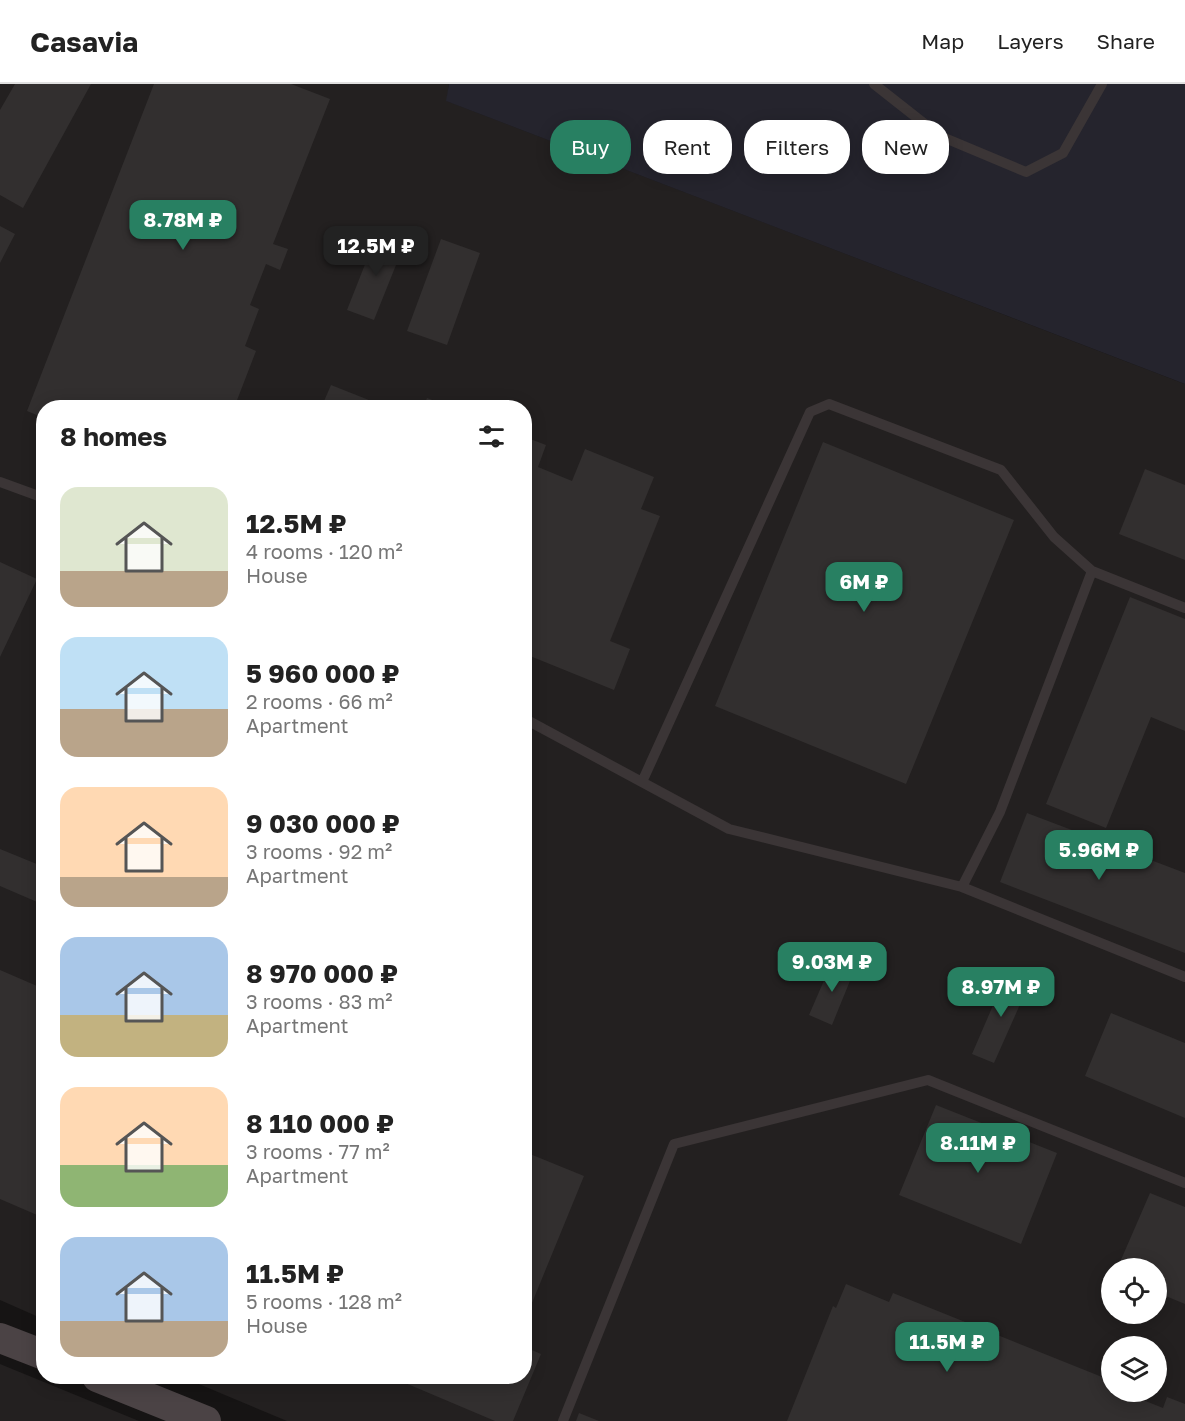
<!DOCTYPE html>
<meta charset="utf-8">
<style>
:root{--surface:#fff;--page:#f2f2f2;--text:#222;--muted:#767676;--line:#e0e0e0;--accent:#288062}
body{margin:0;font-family:"Golos Text",sans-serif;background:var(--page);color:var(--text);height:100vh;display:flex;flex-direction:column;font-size:22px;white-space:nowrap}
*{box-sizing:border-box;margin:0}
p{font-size:20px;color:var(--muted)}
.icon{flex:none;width:33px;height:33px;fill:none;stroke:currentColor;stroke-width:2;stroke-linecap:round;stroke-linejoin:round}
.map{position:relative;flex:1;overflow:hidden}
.side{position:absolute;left:36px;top:316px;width:496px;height:984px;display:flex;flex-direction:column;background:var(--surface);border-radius:24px;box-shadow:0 3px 15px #0003}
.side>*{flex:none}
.guide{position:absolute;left:550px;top:36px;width:544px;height:54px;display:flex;gap:12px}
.fabs{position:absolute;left:1101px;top:1174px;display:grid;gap:12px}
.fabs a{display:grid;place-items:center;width:66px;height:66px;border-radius:50%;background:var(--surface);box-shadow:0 3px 15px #0003;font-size:30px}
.price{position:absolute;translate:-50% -51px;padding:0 14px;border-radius:12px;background:var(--accent);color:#fff;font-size:20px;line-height:39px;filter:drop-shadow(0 2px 3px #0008)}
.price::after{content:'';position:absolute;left:50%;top:36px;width:18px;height:14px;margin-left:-9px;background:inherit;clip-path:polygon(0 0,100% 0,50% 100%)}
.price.active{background:#222;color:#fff}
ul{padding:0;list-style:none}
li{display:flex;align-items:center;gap:18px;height:150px;padding:0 24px}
li span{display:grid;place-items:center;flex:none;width:168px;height:120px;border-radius:18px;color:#555}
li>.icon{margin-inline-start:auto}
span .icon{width:72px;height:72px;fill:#fffc;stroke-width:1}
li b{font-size:26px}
h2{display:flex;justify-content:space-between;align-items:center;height:72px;padding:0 24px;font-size:26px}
.pill{padding:0 21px;border-radius:24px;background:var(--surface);box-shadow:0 3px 15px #0003;font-size:21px;line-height:54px}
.pill.active{background:var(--accent);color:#fff}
header{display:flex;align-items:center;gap:36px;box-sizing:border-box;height:84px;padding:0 30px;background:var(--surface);border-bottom:2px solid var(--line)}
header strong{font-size:28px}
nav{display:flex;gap:33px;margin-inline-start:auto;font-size:21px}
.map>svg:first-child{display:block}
</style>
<header>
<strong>Casavia</strong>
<nav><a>Map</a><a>Layers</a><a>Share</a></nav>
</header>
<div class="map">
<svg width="1185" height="1337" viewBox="0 0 1185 1337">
<rect width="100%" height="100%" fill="#161414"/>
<!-- built -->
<path fill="#232020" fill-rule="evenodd" d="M 0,0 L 449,0 L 447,17 L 1185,300 L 1185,1337 L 287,1337 L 182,1293 L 525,1293 L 525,324 L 44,324 L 43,1235 L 0,1216 ZM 1112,1185 L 1156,1185 L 1156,1230 L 1112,1230 ZM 1112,1263 L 1156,1263 L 1156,1308 L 1112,1308 Z
M 0,1280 L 139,1337 L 0,1337 Z"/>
<!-- green -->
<path fill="#25242d" d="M 449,0 L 1185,0 L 1185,300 L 446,17 Z"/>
<!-- building -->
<path fill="#322f2f" d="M 15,0 L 91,0 L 23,124 L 0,111 L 0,26 Z
M 154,0 L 291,0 L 330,15 L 273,160 L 288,165 L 280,186 L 266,180 L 250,221 L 259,225 L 245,262 L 256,267 L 234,324 L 44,324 L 44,334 L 27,327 Z
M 0,142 L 15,150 L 0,179 Z
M 377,150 L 404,161 L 374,236 L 347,226 Z
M 441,155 L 480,169 L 447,261 L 407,247 Z
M 331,301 L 389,324 L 321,324 Z
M 427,314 L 453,324 L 423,324 Z
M 525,353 L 546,361 L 538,383 L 572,397 L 585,365 L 654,393 L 641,425 L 660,432 L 610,557 L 630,565 L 614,606 L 525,570 Z
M 823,358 L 1014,436 L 906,700 L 715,622 Z
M 1145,385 L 1185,401 L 1185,476 L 1119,450 Z
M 0,478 L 37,495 L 0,573 Z
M 1130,513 L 1185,535 L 1185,647 L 1151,633 L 1106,744 L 1046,720 Z
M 1027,729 L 1185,789 L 1185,869 L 1000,798 Z
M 0,765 L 44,783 L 44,821 L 0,802 Z
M 832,878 L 854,887 L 832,941 L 809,931 Z
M 0,886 L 44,905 L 44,1134 L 0,1115 Z
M 1007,889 L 1030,898 L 994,979 L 972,970 Z
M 1111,929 L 1185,959 L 1185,1034 L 1085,992 Z
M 936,1021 L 1057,1069 L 1021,1160 L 899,1111 Z
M 530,1070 L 584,1092 L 525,1236 L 525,1081 Z
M 1150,1109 L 1185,1123 L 1185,1220 L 1156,1208 L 1156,1185 L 1117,1185 Z
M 846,1200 L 889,1218 L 893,1209 L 1112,1297 L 1110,1303 L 1112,1308 L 1123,1308 L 1163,1324 L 1167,1313 L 1185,1320 L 1185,1337 L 787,1337 L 833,1222 L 836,1224 Z
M 525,1263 L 541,1270 L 513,1337 L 495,1337 L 391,1293 L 525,1293 Z
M 579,1329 L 599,1337 L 576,1337 Z"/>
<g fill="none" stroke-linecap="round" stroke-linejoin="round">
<!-- lane -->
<path stroke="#3b3536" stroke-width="10" d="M 874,0 L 940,52 L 1026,88 L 1063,69 L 1102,0
M 0,398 L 44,414
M 525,635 L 729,745 L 962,803 L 1185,893
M 642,698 L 810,328 L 829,320 L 1001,386 L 1054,453 L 1092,487 L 1185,524
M 962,803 L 1000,728 L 1092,487
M 563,1337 L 674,1060 L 928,996 L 1185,1099"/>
<!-- secondary -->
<path stroke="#4b4345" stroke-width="30" d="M 0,1254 L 44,1271
M 97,1293 L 206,1337"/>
</g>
</svg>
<div class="fabs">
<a><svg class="icon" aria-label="locate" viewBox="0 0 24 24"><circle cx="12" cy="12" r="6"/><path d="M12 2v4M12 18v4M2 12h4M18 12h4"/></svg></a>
<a><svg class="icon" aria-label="layers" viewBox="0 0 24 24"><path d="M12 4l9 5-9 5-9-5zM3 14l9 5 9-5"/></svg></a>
</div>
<b class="price" style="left:183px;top:167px">8.78M ₽</b>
<b class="price active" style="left:376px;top:193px">12.5M ₽</b>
<b class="price" style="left:864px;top:529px">6M ₽</b>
<b class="price" style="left:1099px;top:797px">5.96M ₽</b>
<b class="price" style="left:832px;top:909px">9.03M ₽</b>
<b class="price" style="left:1001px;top:934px">8.97M ₽</b>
<b class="price" style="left:978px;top:1090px">8.11M ₽</b>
<b class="price" style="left:947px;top:1289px">11.5M ₽</b>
<div class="guide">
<a class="pill active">Buy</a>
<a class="pill">Rent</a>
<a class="pill">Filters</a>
<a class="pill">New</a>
</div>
<section class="side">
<h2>8 homes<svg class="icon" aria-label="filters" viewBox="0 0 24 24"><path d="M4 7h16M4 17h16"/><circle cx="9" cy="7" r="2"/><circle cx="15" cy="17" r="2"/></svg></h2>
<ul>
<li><span style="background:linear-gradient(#dfe7d0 70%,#b9a48a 0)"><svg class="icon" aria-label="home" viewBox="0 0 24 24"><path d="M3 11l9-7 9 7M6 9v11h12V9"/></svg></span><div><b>12.5M ₽</b><p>4 rooms · 120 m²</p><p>House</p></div></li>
<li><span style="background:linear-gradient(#bfe0f5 60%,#b9a48a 0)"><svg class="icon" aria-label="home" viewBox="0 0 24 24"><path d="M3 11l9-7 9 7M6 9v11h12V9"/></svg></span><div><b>5 960 000 ₽</b><p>2 rooms · 66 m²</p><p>Apartment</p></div></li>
<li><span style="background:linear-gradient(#ffd9b3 75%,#b9a48a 0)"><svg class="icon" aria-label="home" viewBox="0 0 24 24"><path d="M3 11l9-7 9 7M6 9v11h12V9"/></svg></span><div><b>9 030 000 ₽</b><p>3 rooms · 92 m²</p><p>Apartment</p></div></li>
<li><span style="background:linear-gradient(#a9c7e8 65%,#c2b280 0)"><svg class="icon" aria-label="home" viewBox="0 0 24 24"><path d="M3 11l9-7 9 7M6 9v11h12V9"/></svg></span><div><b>8 970 000 ₽</b><p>3 rooms · 83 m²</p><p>Apartment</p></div></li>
<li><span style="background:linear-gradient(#ffd9b3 65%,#8fb573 0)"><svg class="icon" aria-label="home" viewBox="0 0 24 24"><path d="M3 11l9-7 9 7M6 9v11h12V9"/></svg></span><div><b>8 110 000 ₽</b><p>3 rooms · 77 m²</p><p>Apartment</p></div></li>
<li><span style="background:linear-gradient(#a9c7e8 70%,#b9a48a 0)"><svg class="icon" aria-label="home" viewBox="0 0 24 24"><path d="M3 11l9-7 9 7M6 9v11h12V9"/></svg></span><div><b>11.5M ₽</b><p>5 rooms · 128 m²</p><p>House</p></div></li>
</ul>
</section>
</div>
